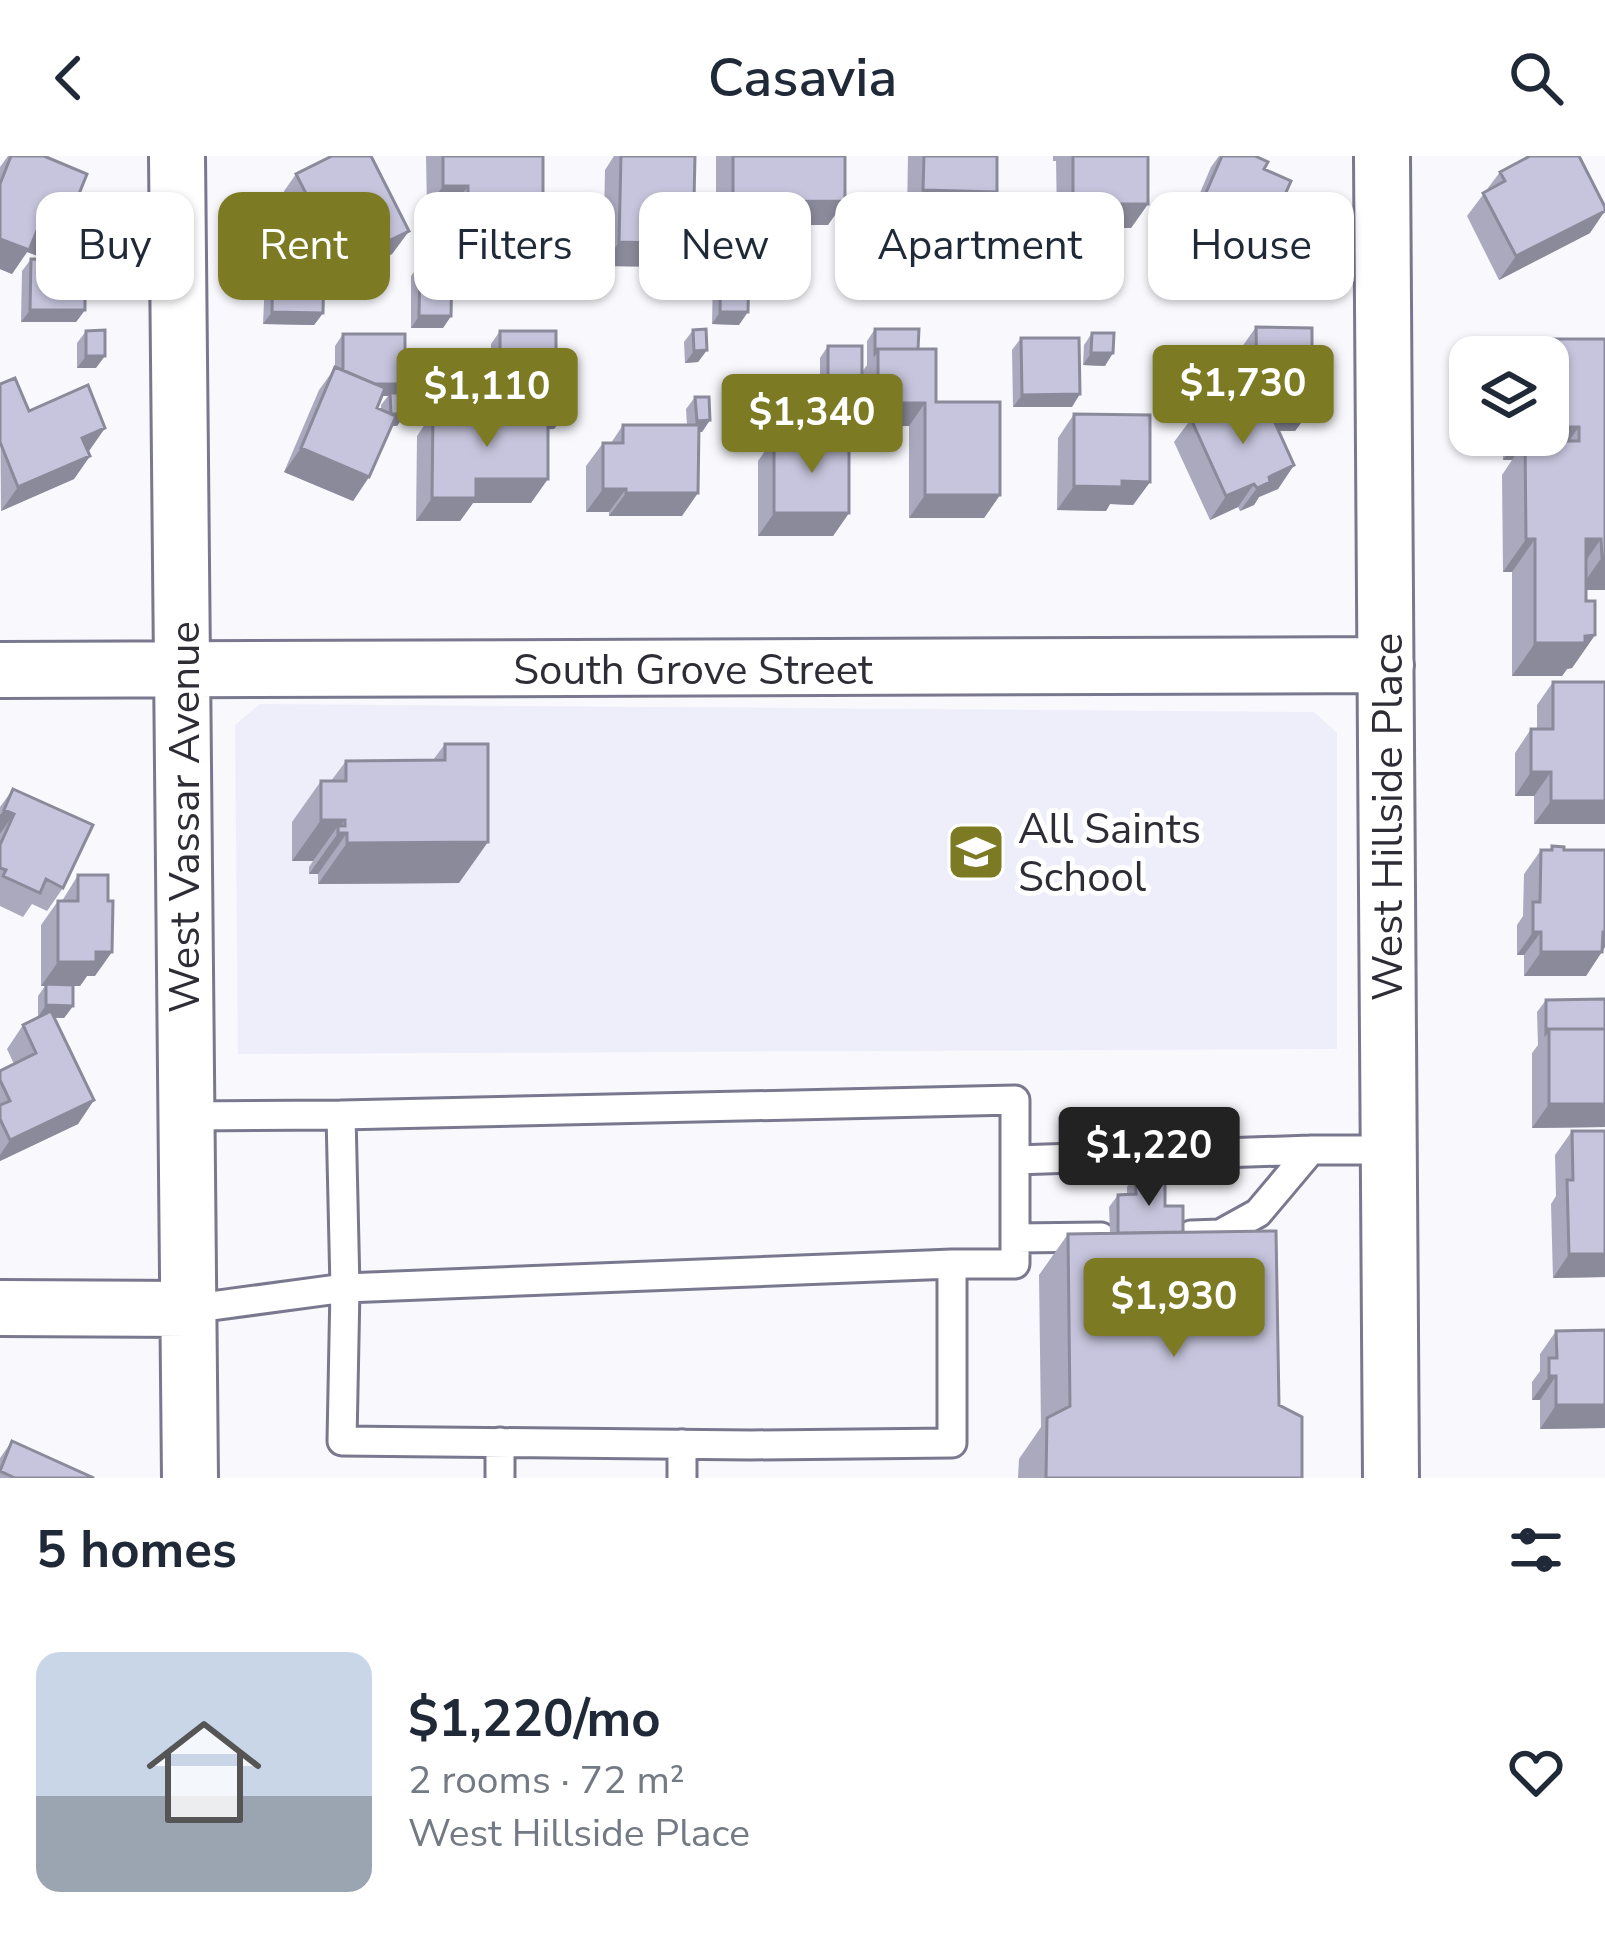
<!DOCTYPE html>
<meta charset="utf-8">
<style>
:root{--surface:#fff;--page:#f6f6f7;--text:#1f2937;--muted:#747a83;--line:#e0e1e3;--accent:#7c7b23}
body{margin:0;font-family:"Nunito Sans",sans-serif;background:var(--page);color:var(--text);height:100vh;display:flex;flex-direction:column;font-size:45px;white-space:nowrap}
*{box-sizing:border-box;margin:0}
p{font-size:39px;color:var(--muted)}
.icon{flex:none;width:66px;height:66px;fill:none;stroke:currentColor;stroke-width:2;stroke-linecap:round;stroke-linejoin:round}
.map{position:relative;height:1322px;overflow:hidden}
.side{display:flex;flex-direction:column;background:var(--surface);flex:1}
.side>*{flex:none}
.banner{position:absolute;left:36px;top:36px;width:1533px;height:108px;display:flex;gap:24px}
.buttons{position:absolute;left:1449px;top:180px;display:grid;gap:24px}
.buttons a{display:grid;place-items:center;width:120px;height:120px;border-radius:24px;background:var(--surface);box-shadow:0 3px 9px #0004;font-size:60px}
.price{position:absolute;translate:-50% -102px;padding:0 27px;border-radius:12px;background:var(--accent);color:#fff;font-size:39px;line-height:78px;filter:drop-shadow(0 3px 6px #0008)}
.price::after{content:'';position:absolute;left:50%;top:72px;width:36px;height:27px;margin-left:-18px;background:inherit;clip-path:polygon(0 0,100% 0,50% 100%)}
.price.on{background:#222;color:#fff}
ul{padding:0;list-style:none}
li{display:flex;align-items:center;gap:36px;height:300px;padding:0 36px}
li+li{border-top:3px solid var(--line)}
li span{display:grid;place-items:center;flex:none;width:336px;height:240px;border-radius:24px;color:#555}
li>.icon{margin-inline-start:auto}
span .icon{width:144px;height:144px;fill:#fffc;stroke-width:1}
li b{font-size:51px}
h2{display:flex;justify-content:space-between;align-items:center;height:144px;padding:0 36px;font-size:51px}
.chip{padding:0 42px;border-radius:24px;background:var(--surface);box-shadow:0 3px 9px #0004;font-size:42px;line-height:108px}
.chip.on{background:var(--accent);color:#fff}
header{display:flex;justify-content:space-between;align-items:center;height:156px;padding:0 36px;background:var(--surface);font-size:54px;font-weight:600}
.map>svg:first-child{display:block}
</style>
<header><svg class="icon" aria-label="back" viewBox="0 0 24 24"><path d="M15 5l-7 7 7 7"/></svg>Casavia<svg class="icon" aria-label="search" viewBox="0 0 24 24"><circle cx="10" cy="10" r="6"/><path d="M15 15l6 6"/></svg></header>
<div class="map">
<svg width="1605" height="1322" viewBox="0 0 1605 1322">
<rect width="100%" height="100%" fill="#f8f8fd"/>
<!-- built -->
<path fill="#eeedfa" d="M 260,548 L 1314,556 L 1337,577 L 1337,893 L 238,898 L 235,569 Z"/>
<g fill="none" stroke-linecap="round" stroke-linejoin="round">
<defs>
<path id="lane" d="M 186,960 L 341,959 L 1015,944 L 1015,1004
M 1191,1079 L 1220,1078 L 1258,1057 L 1311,994
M 1015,1082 L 1101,1081
M 952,1108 L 345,1132 L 342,1285 L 751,1289 L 952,1287 L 952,1108 L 1015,1108 L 1015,1004 L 1311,994 L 1389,994
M 189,1153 L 345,1132 L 341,959
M 500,1286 L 500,1322
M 682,1288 L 682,1322"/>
<path id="street" d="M 177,0 L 190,1322
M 1382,0 L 1391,1322
M 0,514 L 1386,509
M 0,1152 L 189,1153"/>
</defs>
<!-- lane casing -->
<use href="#lane" stroke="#7a788e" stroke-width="33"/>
<!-- street casing -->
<use href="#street" stroke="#7a788e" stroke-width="60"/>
<!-- lane -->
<use href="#lane" stroke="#fff" stroke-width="27"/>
<!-- street -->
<use href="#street" stroke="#fff" stroke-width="54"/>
</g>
<!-- wall -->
<path fill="#aba9be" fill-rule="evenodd" d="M 8,0 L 44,0 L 62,80 L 46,103 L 27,96 L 12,118 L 0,113 L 0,11 Z
M 426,0 L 543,0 L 527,99 L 452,99 L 452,53 L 427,53 Z
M 614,0 L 695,0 L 677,111 L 603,110 L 605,14 Z
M 716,0 L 845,0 L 828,69 L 716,69 Z
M 908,0 L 997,0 L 997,36 L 980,60 L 907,57 Z
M 1053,0 L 1148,0 L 1148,48 L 1131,72 L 1104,72 L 1088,141 L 1016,142 L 1016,84 L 1032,61 L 1057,60 L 1056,5 L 1053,5 Z
M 1219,0 L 1255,0 L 1264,13 L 1265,84 L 1249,108 L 1182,79 L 1211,11 Z
M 1500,16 L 1590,77 L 1499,124 L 1467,60 Z
M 296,18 L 409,75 L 392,98 L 323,132 L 323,157 L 314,169 L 263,168 L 265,125 L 273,113 L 311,114 L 302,96 L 305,92 L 280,41 Z
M 31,103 L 85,154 L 76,166 L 21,166 L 22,115 Z
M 721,105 L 739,169 L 712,168 L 713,118 Z
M 420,108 L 451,160 L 443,172 L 411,172 L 411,120 Z
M 1256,171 L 1312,252 L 1295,275 L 1279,275 L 1294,309 L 1278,333 L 1259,341 L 1254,349 L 1240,355 L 1238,351 L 1210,364 L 1174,286 L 1191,263 L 1226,265 L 1246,256 L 1240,248 L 1239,195 Z
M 875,173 L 918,193 L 936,246 L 1000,339 L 984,362 L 909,362 L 909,270 L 862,270 L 862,250 L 854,262 L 820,262 L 820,202 L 828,190 L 862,216 L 867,209 L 867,185 Z
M 693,174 L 707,194 L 698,206 L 685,207 L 684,186 Z
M 86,175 L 96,212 L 77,212 L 77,187 Z
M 500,175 L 556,211 L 547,223 L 491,223 L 491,188 Z
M 1092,177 L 1105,210 L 1083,209 L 1084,189 Z
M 343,178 L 405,228 L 399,237 L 405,258 L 397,270 L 391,270 L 369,321 L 353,345 L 284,316 L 319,234 L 335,212 L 335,190 ZM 382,240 L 388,240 L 381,249 L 381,254 L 377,252 Z
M 1021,182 L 1072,251 L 1013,251 L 1012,194 Z
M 1526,183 L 1605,183 L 1605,434 L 1586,434 L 1586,445 L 1595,479 L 1572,512 L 1567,513 L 1562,520 L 1512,520 L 1512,416 L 1503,416 L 1502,319 L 1512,304 L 1503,304 L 1503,279 L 1548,279 L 1548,201 L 1514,201 Z
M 536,224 L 563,261 L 554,273 L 548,273 L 531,347 L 473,347 L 460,365 L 416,365 L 417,280 L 433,256 L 528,257 L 528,236 Z
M 0,228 L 29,255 L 105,272 L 88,296 L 90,300 L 74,323 L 1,355 Z
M 695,241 L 710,264 L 702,276 L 699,276 L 682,360 L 609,360 L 609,356 L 586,356 L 586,310 L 603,287 L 611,287 L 623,269 L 687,269 L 686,253 Z
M 1074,258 L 1150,326 L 1133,349 L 1110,348 L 1106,355 L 1057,354 L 1058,282 Z
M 774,282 L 849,357 L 833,380 L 758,380 L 758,305 Z
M 1553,526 L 1605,668 L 1534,668 L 1534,640 L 1515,640 L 1515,597 L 1531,573 L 1537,573 L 1537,549 Z
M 445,588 L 459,727 L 318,728 L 318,718 L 309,718 L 309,711 L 313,705 L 292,705 L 292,666 L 321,625 L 331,625 L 346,605 L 433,604 Z
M 13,633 L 63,732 L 47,755 L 32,748 L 23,761 L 0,750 L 0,651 Z
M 1552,690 L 1605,791 L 1586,820 L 1524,820 L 1524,799 L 1517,799 L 1517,769 L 1523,760 L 1524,718 L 1541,694 L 1550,694 Z
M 78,719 L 95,820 L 87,820 L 80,830 L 73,830 L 73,850 L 64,862 L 55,862 L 94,944 L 78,968 L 0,1005 L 0,915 L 14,908 L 7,893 L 23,869 L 38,861 L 38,840 L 45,830 L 41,830 L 41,769 L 58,745 L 62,745 Z
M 1546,844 L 1605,971 L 1532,972 L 1532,897 L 1538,889 L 1537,856 Z
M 1572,975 L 1605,1121 L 1553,1122 L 1551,1048 L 1556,1040 L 1555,999 Z
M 1135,1019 L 1165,1050 L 1183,1076 L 1279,1249 L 1302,1322 L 1018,1322 L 1019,1303 L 1041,1271 L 1039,1119 L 1068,1078 L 1110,1077 L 1109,1051 L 1118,1039 L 1127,1039 L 1127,1031 Z
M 1605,1174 L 1605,1272 L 1540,1273 L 1540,1244 L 1532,1244 L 1532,1226 L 1540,1215 L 1540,1198 L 1556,1175 Z
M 12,1285 L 94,1322 L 0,1322 L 0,1302 Z"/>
<!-- shaded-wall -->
<path fill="#8b8a9b" d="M 443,30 L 468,30 L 452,53 L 427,53 Z
M 923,34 L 997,36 L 980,60 L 907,57 Z
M 845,45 L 828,69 L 716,69 L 733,46 Z
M 1104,48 L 1148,48 L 1131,72 L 1087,72 Z
M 1198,55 L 1265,84 L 1249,108 L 1182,79 Z
M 1605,55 L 1590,77 L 1499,124 L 1516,100 Z
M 39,70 L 62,80 L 46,103 L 27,96 L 12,118 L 0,113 L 0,83 Z
M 409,75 L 392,98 L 321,133 L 337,110 Z
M 468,76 L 543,76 L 527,99 L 452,99 Z
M 619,86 L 693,88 L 677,111 L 603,110 Z
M 1105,117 L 1088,141 L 1016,142 L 1032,118 Z
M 30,154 L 85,154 L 76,166 L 21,166 Z
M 272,156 L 323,157 L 314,169 L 263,168 Z
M 720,156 L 748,156 L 739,169 L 712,168 Z
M 419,160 L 451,160 L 443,172 L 411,172 Z
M 707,194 L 698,206 L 685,207 L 694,195 Z
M 1091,197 L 1113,197 L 1105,210 L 1083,209 Z
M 86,200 L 105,200 L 96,212 L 77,212 Z
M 500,211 L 556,211 L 547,223 L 491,223 Z
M 343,228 L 405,228 L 397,240 L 390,237 L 388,240 L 335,240 Z
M 1080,238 L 1072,251 L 1013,251 L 1022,239 Z
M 878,247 L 925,247 L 909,270 L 862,270 Z
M 828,250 L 862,250 L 854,262 L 820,262 Z
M 1275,252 L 1312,252 L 1295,275 L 1259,275 Z
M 391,258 L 405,258 L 397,270 L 382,270 Z
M 563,261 L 554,273 L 529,274 L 537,262 Z
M 710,264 L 702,276 L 688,277 L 697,265 Z
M 1548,271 L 1579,271 L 1555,304 L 1525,285 L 1512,304 L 1503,304 L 1521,279 L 1548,279 Z
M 105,272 L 89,295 L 65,305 L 82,282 Z
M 301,292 L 369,321 L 353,345 L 284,316 Z
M 90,300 L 74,323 L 1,355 L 18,331 Z
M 1294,309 L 1278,333 L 1259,341 L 1254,349 L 1240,355 L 1257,332 L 1269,321 Z
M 476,323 L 548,323 L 531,347 L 473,347 L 460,365 L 416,365 L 432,342 Z
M 1122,325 L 1150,326 L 1133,349 L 1110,348 L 1106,355 L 1057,354 L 1074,330 Z
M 1254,328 L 1238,351 L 1210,364 L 1226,340 Z
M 603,333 L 626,333 L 609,356 L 586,356 Z
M 626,337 L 698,337 L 682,360 L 609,360 Z
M 925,339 L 1000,339 L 984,362 L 909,362 Z
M 774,357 L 849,357 L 833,380 L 758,380 Z
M 1526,383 L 1535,383 L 1512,416 L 1503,416 Z
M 1586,383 L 1601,383 L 1578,416 Z
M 1602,401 L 1605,401 L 1605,434 L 1579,434 Z
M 1595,479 L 1572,512 L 1567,513 L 1562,520 L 1512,520 L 1535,487 Z
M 1531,616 L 1551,616 L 1534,640 L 1515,640 Z
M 1551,645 L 1605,645 L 1605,668 L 1534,668 Z
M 4,654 L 14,658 L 0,678 L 0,659 Z
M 321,664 L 345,664 L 338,674 L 338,670 L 313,705 L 292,705 Z
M 338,677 L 347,677 L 318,718 L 309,718 Z
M 488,686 L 459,727 L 318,728 L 347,687 Z
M 1533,776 L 1541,776 L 1524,799 L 1517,799 Z
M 1605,776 L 1605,791 L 1586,820 L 1524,820 L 1541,796 Z
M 96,796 L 112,796 L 95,820 L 87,820 L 80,830 L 41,830 L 58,806 Z
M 46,849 L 73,850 L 64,862 L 38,861 Z
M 94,944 L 78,968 L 0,1005 L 0,999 L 10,984 Z
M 1549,948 L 1605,948 L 1605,971 L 1532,972 Z
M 1569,1098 L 1605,1098 L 1605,1121 L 1553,1122 Z
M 1549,1220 L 1556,1220 L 1540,1244 L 1532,1244 Z
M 1556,1249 L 1605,1249 L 1605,1272 L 1540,1273 Z"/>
<!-- building -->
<path fill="#c7c5dd" stroke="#8b8a9b" stroke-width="3" d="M 11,0 L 44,0 L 87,18 L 62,80 L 39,70 L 29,94 L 0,83 L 0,28 Z
M 332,0 L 371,0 L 409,75 L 337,110 L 319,72 L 323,71 L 296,18 Z
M 443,0 L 543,0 L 543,76 L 468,76 L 468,30 L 443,30 Z
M 621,0 L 695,0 L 693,88 L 619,86 Z
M 733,0 L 845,0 L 845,45 L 733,46 Z
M 924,0 L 997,0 L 997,36 L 923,34 Z
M 1073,0 L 1148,0 L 1148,48 L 1104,48 L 1105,117 L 1032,118 L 1032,61 L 1073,60 Z
M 1222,0 L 1255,0 L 1268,6 L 1264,13 L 1291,25 L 1265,84 L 1198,55 Z
M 1530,0 L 1579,0 L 1605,51 L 1605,55 L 1516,100 L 1483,37 L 1505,25 L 1500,16 Z
M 31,103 L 85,104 L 85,154 L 30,154 Z
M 721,105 L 749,105 L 748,156 L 720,156 Z
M 420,108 L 452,109 L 451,160 L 419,160 Z
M 273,113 L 324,114 L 323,157 L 272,156 Z
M 1256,171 L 1312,172 L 1312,252 L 1275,252 L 1257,225 Z
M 706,173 L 707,194 L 694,195 L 693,174 Z
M 875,173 L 919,173 L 918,193 L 878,193 L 875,197 Z
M 105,174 L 105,200 L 86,200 L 86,175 Z
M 500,175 L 556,175 L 556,211 L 500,211 Z
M 1092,177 L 1114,177 L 1113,197 L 1091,197 Z
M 343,178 L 405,178 L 405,228 L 375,228 L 343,214 Z
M 1021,182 L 1079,182 L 1080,238 L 1022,239 Z
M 1526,183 L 1605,183 L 1605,401 L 1602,401 L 1601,383 L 1586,383 L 1586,445 L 1595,445 L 1595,479 L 1585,480 L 1585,487 L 1535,487 L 1535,383 L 1526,383 L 1525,285 L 1579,285 L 1579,271 L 1548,271 L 1548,201 L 1526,201 Z
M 828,190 L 862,190 L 862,250 L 828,250 Z
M 878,193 L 936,193 L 936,246 L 1000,246 L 1000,339 L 925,339 L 925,247 L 878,247 Z
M 335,211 L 385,232 L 377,252 L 396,260 L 369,321 L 301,292 Z
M 15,222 L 29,255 L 88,229 L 105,272 L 82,282 L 90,300 L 18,331 L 0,286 L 0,228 Z
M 536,224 L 563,224 L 563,261 L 548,261 L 548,257 L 537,257 Z
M 390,237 L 405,237 L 405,258 L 391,258 Z
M 695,241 L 709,241 L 710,264 L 697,265 Z
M 1266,247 L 1294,309 L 1269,321 L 1270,326 L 1257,332 L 1254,328 L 1226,340 L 1191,263 L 1218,250 L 1226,265 Z
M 433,256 L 548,257 L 548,323 L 476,323 L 476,342 L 432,342 Z
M 1074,258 L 1150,259 L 1150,326 L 1122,325 L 1122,331 L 1074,330 Z
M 623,269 L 699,269 L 698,337 L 626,337 L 626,333 L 603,333 L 603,287 L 623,287 Z
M 774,282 L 849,282 L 849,357 L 774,357 Z
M 1553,526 L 1605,526 L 1605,645 L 1551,645 L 1551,616 L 1531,616 L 1531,573 L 1553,573 Z
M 445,588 L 488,588 L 488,686 L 347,687 L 347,677 L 338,677 L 338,670 L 345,670 L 345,664 L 321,664 L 321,625 L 346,625 L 346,605 L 445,604 Z
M 13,633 L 93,669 L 63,732 L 46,723 L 40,737 L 3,720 L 6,714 L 0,712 L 0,689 L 14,658 L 4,654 Z
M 1552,690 L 1564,691 L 1564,694 L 1605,694 L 1605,776 L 1603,776 L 1602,796 L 1541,796 L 1541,776 L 1533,776 L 1533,746 L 1540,746 L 1541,694 L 1552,694 Z
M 78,719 L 108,719 L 108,745 L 113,745 L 112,796 L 96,796 L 96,806 L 58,806 L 58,745 L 78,745 Z
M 46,828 L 73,829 L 73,850 L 46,849 Z
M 1605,843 L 1605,873 L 1549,873 L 1546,877 L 1546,844 Z
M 51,855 L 94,944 L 10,984 L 0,963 L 0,949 L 10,945 L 0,924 L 0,915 L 36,897 L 23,869 Z
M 1549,873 L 1605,873 L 1605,948 L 1549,948 Z
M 1572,975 L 1605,975 L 1605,1098 L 1569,1098 L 1567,1024 L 1573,1024 Z
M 1135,1019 L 1165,1019 L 1165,1050 L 1183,1050 L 1183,1076 L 1118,1077 L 1118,1039 L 1136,1038 Z
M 1276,1075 L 1279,1249 L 1302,1261 L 1302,1322 L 1046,1322 L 1047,1262 L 1070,1250 L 1068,1078 Z
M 1605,1174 L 1605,1249 L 1556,1249 L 1556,1220 L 1549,1220 L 1549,1202 L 1557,1202 L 1556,1175 Z
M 12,1285 L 94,1322 L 15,1322 L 0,1315 Z"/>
<!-- icons -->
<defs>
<symbol id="school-square" viewBox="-11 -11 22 22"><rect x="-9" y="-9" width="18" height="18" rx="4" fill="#7c7b23" stroke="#fff"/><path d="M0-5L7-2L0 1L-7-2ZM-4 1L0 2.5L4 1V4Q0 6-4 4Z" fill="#fff"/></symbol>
</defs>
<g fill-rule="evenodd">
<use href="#school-square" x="943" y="663" width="66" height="66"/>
</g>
<g text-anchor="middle" stroke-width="10" stroke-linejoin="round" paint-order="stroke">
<!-- street labels -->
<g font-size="42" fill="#2e2d36" stroke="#fff">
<text x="693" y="528">South Grove Street</text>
<text transform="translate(184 661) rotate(-90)" y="15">West Vassar Avenue</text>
<text transform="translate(1387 661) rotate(-90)" y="15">West Hillside Place</text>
</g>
<!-- poi labels -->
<g font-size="42" fill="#2e2d36" stroke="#fff" text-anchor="start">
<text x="1018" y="687">All Saints<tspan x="1018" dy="48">School</tspan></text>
</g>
</g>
</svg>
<div class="buttons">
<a><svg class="icon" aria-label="layers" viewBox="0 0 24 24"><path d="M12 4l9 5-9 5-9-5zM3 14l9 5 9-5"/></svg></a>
</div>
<b class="price" style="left:1243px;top:291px">$1,730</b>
<b class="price" style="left:487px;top:294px">$1,110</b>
<b class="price" style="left:812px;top:320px">$1,340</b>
<b class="price on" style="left:1149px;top:1053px">$1,220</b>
<b class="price" style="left:1174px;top:1204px">$1,930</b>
<div class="banner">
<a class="chip">Buy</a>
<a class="chip on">Rent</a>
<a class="chip">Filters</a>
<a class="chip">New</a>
<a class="chip">Apartment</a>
<a class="chip">House</a>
</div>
</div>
<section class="side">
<h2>5 homes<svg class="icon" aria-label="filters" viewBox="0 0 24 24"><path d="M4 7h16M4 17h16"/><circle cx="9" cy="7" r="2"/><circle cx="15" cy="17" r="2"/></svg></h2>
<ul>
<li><span style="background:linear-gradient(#c9d6e8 60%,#9aa5b1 0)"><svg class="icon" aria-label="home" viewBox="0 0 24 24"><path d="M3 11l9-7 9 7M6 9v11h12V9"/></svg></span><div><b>$1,220/mo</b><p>2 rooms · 72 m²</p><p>West Hillside Place</p></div><svg class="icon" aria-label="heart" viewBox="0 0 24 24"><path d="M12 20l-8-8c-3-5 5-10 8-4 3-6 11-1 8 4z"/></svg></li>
</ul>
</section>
